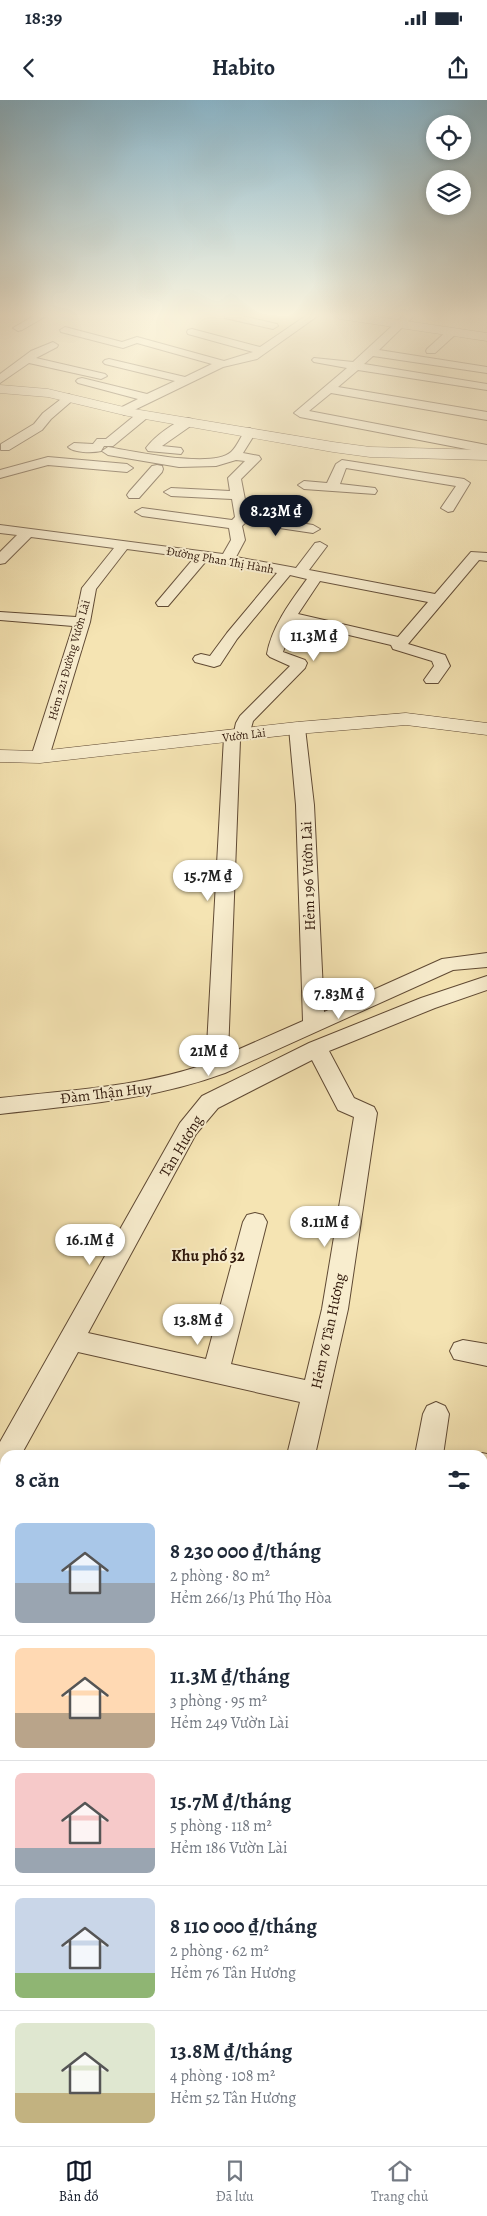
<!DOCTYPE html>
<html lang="vi">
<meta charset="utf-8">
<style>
:root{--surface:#fff;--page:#f2f2f3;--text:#1f2937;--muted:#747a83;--line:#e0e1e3;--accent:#111827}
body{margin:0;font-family:Alegreya,serif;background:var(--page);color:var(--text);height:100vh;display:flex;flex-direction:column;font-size:19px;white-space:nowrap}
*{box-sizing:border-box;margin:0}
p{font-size:16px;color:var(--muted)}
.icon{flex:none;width:28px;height:28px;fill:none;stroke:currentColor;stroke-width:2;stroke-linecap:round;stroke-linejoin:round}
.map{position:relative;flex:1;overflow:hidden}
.sheet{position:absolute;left:0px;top:1350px;width:488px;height:696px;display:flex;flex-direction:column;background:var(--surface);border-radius:15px 15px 0 0;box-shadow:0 2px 8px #0003}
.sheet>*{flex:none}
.controls{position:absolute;left:426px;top:15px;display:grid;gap:10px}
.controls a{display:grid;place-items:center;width:45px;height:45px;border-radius:50%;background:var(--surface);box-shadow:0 2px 8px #0003;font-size:25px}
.price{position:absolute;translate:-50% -42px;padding:0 11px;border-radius:18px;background:#fff;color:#222;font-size:16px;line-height:32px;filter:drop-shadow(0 1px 2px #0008)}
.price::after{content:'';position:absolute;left:50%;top:30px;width:15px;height:11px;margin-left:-8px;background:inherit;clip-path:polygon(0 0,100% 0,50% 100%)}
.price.selected{background:var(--accent);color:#fff}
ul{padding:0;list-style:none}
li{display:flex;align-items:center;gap:15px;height:125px;padding:0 15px}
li+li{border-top:1px solid var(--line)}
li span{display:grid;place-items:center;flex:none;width:140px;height:100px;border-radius:8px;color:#555}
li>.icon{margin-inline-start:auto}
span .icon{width:60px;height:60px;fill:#fffc;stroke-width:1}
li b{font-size:21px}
h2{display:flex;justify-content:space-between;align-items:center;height:60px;padding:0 15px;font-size:21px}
.status{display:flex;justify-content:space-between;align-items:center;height:35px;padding:0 25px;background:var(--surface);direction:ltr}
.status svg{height:14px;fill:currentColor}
header{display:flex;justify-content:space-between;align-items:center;height:65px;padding:0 15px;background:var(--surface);font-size:22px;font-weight:600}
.tabs{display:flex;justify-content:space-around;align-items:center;height:70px;border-top:1px solid var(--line);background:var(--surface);font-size:14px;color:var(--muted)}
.tabs a{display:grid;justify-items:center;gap:2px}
.tabs .selected{color:var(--accent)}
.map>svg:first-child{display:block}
</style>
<div class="status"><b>18:39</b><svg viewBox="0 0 49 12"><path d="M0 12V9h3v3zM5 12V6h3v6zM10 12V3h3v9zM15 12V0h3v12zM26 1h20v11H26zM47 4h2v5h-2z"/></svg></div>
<header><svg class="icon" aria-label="back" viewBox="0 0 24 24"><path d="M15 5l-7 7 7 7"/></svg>Habito<svg class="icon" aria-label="share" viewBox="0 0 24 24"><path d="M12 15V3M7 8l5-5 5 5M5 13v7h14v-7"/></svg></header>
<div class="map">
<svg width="487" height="2046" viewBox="0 0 487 2046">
<rect width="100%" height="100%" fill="#f5e4b3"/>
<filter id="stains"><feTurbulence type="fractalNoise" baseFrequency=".004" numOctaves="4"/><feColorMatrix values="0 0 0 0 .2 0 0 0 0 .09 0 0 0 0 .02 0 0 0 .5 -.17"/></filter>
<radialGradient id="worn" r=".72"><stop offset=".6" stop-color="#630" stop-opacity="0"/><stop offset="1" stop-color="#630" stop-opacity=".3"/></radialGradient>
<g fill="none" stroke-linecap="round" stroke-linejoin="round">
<defs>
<path id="minor" d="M 35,215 L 48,215 L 22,230 L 18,231 L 13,228 Z
M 225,215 L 238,215 L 277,224 L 278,226 L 273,229 L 225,218 Z
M 307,215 L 319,215 L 257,259 L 223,267 L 124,315 L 118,311 L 120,308 L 138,299 L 78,283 L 76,281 L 78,279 L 82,278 L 147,294 L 175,281 L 105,264 L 103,262 L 105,260 L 109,259 L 185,277 L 212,264 L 137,243 L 123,248 L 61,232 L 60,230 L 65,227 L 122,242 L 137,237 L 224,261 L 253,252 L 188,234 L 187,232 L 188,230 L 192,229 L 260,247 Z
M 404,215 L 415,215 L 379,250 L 487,267 L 487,273 L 373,256 L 364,264 L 487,284 L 487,290 L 358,270 L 338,287 L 487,312 L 487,320 L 331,293 L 309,311 L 487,345 L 487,353 L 300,317 L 294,313 L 347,268 L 314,262 L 312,260 L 314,258 L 353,262 Z
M 452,229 L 456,230 L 457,232 L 456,234 L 435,253 L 427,253 L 426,251 L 427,249 L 448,230 Z
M 53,242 L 58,245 L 57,247 L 36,258 L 105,274 L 107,276 L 101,279 L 29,263 L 0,283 L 0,274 L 31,251 Z
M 69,294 L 75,298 L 73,300 L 51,319 L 42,330 L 9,350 L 1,350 L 1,344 L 34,324 L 43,313 L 65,296 Z
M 143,311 L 149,315 L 147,318 L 113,346 L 104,346 L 101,351 C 93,353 74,353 68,347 L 74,343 L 93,344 L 97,339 L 106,339 L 139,312 Z
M 188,318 L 192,319 L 194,322 L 192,325 L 162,346 L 181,348 L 183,351 L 181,354 L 148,351 L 146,348 C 155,336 174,322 188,318 Z
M 250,328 L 256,332 L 243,353 L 259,356 L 261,359 L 241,379 L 248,415 L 313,425 L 320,429 L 313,433 L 245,423 L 242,426 L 245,440 L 236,457 L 296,468 L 315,443 L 320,442 L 327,446 L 309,470 L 435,494 L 471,452 L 487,453 L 487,461 L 479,460 L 408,544 L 445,555 L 450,566 L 438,583 L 426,583 L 424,580 L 434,566 L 432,561 L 393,549 L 391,545 L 294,522 L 292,525 L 283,552 L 305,560 L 307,563 L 305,568 L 253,621 L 248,639 L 240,640 L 228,954 L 303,921 L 296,705 L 289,628 L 291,624 L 303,624 L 305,628 L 314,705 L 324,912 L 442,859 L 487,853 L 487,867 L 453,870 L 225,973 C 152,1000 77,1005 0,1014 L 0,998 C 70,990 140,987 206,964 L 224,637 L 226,633 L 234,632 L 236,623 L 240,616 L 290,566 L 270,557 L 267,554 C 272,526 291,501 307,479 L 290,475 L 237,539 L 220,565 L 214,567 L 195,562 L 193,559 L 195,556 L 201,554 L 210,556 L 227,533 L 277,473 L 207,460 L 168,506 L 158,506 L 156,503 L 194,458 L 127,449 L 96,489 L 90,522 L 49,657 L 46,661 L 34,661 L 31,657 L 73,526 L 0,520 L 0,512 L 76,517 L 82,488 L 114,448 L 31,437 L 5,463 L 0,464 L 0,452 L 17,435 L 0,433 L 0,425 L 223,454 L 231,440 L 229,428 L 142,416 L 135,412 L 142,408 L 232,420 L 235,417 L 232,399 L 171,396 L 164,392 L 171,388 L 230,391 L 228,378 L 245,361 L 236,360 L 216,366 L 179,367 L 108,355 L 102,351 L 108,347 C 132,351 213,369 231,352 C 237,347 241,336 246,329 ZM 320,481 L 428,502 L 398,537 L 298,514 Z
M 48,357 L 127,364 L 133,368 L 127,372 L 48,365 L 0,378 L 0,370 Z
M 342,360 L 464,379 L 470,383 L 453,411 L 448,412 L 441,408 L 456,386 L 346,368 L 340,384 L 375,388 L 377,391 L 375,394 L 304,389 L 298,385 L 304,381 L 327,383 L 336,364 Z
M 157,365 L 162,366 L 163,369 L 162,372 L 139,398 L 129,398 L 127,395 L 129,392 L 152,366 Z
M 487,876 L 487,890 L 435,908 L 329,951 L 354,998 L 374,1007 L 377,1013 L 348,1209 L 315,1355 L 287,1355 L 300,1302 L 78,1252 L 21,1355 L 5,1355 L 5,1367 L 0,1365 L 0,1342 L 180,1023 L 202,996 L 309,943 L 421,898 ZM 312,960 L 338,1010 L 354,1017 L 322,1209 L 305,1280 L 231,1264 L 267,1122 L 263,1115 L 255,1113 L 247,1115 L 243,1122 L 206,1259 L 88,1233 L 196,1034 L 218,1008 Z
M 463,1240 L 487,1244 L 487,1266 L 454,1259 L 450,1251 L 454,1243 Z
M 436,1302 L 445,1306 L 449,1314 L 443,1355 L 415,1355 L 423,1314 L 427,1306 Z
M 482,1353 L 487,1354 L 487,1378 L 482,1377 L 482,1355 L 476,1355 Z
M 0,1382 L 5,1383 L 5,1409 L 0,1408 Z
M 482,1489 L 487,1490 L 487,1518 L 482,1517 Z
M 482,1649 L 487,1650 L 487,1682 L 482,1681 Z
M 0,1707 L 5,1708 L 5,1740 L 0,1739 Z
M 482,1855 L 487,1855 L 487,1891 L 482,1890 Z
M 161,2041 L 199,2041 L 198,2046 L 160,2046 Z"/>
<path id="tertiary" d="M 334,215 L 365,215 L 487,233 L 487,241 L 340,219 Z
M 0,285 L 48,289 L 128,308 L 333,342 L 370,347 L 487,350 L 487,360 L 370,357 L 333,352 L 128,316 L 48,297 L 0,293 Z
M 406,613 L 487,623 L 487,635 L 406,625 L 297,634 L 40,663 L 0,662 L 0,650 L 40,651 L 297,622 Z"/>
</defs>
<!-- minor casing -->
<use href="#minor" stroke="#604a34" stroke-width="2"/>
<!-- tertiary casing -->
<use href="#tertiary" stroke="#604a34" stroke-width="1"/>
<!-- minor -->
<use href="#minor" fill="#f8edce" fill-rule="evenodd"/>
<!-- tertiary -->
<use href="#tertiary" fill="#f8edce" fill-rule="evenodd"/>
</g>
<!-- sky -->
<linearGradient id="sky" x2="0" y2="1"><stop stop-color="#8ab8ce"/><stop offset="0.43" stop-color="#faf3dd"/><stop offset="1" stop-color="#faf3dd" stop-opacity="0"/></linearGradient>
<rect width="487" height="501" fill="url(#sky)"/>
<g text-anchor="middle" stroke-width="4" stroke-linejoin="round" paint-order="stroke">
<!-- far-street labels -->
<g font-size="12" fill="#2f170a" stroke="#f8edce">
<text transform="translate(220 460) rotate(10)" y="4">Đường Phan Thị Hành</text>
<text transform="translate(69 560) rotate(-74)" y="4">Hẻm 221 Đường Vườn Lài</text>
<text transform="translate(244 635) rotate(-7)" y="4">Vườn Lài</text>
</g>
<!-- street labels -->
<g font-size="15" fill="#2f170a" stroke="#f8edce">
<text transform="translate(308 776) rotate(-92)" y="5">Hẻm 196 Vườn Lài</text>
<text transform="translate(106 993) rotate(-7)" y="5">Đàm Thận Huy</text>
<text transform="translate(181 1046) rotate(-59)" y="5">Tân Hương</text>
<text transform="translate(328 1231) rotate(-78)" y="5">Hẻm 76 Tân Hương</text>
</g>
<!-- neighbourhood labels -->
<g font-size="16" font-weight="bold" fill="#2f170a" stroke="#f8edce">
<text x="208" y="1161">Khu phố 32</text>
</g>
</g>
<rect width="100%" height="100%" filter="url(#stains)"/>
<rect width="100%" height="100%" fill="url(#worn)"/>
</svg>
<div class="controls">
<a><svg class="icon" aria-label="locate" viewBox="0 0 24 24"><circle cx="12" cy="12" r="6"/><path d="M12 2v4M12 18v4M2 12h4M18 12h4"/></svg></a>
<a><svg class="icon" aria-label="layers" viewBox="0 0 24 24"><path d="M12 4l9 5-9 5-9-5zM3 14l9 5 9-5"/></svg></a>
</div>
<b class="price selected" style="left:276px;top:437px">8.23M ₫</b>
<b class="price" style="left:314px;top:562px">11.3M ₫</b>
<b class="price" style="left:208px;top:802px">15.7M ₫</b>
<b class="price" style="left:339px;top:920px">7.83M ₫</b>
<b class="price" style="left:209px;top:977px">21M ₫</b>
<b class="price" style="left:325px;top:1148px">8.11M ₫</b>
<b class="price" style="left:90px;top:1166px">16.1M ₫</b>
<b class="price" style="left:198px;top:1246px">13.8M ₫</b>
<section class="sheet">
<h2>8 căn<svg class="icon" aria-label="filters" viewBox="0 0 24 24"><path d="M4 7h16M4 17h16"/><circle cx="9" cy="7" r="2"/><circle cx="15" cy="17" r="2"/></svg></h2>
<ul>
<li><span style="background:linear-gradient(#a9c7e8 60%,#9aa5b1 0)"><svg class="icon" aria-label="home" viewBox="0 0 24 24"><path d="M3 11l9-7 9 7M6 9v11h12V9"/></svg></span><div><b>8 230 000 ₫/tháng</b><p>2 phòng · 80 m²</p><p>Hẻm 266/13 Phú Thọ Hòa</p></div></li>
<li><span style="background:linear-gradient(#ffd9b3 65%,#b9a48a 0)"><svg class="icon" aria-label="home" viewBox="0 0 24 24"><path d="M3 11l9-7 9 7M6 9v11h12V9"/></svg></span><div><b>11.3M ₫/tháng</b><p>3 phòng · 95 m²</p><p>Hẻm 249 Vườn Lài</p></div></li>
<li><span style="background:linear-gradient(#f6c9c9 75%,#9aa5b1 0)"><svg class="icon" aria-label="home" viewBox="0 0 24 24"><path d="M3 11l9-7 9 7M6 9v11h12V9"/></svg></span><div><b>15.7M ₫/tháng</b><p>5 phòng · 118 m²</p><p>Hẻm 186 Vườn Lài</p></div></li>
<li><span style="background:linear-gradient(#c9d6e8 75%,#8fb573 0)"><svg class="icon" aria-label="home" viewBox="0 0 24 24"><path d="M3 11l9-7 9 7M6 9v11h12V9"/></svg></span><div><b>8 110 000 ₫/tháng</b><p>2 phòng · 62 m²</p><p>Hẻm 76 Tân Hương</p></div></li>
<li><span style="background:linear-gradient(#dfe7d0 70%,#c2b280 0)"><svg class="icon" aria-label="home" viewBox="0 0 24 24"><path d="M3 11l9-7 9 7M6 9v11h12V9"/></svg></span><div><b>13.8M ₫/tháng</b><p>4 phòng · 108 m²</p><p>Hẻm 52 Tân Hương</p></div></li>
</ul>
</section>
</div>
<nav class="tabs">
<a class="selected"><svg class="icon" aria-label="map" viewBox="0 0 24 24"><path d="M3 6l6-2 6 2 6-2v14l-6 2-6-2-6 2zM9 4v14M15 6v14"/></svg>Bản đồ</a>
<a><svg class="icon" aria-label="saved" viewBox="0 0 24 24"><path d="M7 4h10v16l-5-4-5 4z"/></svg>Đã lưu</a>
<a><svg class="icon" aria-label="home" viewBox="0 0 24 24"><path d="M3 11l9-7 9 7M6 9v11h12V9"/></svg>Trang chủ</a>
</nav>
